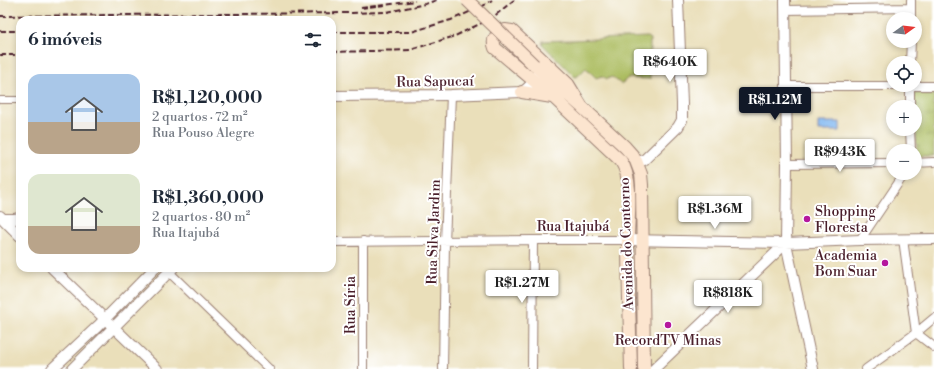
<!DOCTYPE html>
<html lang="pt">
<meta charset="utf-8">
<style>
:root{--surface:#fff;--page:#f6f6f7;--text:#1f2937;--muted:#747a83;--accent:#111827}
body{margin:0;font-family:"Libre Bodoni",serif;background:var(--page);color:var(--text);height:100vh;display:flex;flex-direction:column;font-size:15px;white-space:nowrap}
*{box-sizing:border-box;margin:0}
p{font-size:13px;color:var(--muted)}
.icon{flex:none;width:22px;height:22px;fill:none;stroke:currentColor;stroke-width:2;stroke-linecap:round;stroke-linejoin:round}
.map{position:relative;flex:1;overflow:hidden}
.side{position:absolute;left:16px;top:16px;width:320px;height:256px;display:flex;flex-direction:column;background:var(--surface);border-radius:12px;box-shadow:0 2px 6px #0003}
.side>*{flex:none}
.needle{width:26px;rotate:75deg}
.fabs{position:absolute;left:886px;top:12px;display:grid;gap:8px}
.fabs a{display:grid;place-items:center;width:36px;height:36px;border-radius:50%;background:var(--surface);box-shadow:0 2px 6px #0003;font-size:20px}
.price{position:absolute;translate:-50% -34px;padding:0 9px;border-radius:4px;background:#fff;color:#222;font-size:13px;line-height:26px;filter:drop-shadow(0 1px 2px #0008)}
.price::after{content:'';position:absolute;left:50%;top:24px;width:12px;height:9px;margin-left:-6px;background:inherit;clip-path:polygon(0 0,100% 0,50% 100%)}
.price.on{background:var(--accent);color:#fff}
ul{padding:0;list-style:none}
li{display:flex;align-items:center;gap:12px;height:100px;padding:0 12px}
li span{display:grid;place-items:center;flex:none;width:112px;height:80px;border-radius:12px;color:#555}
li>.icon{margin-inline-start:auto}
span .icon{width:48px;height:48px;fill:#fffc;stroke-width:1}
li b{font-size:17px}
h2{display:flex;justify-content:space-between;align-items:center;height:48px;padding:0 12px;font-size:17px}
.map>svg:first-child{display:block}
</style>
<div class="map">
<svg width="934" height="369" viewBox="0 0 934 369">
<defs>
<pattern id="park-tufts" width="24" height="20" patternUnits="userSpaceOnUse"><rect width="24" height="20" fill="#abbc5f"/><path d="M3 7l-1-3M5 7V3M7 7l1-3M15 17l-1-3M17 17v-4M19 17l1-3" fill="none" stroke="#8d984f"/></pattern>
</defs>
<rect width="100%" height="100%" fill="#fff"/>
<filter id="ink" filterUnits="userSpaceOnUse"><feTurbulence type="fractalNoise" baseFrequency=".025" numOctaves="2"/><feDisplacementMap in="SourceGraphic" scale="8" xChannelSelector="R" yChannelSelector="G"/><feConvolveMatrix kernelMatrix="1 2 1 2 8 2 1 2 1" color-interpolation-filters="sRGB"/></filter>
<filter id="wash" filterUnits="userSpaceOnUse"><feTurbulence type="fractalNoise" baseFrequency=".012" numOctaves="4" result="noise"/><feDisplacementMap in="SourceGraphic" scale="16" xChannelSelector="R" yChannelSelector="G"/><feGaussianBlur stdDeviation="0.9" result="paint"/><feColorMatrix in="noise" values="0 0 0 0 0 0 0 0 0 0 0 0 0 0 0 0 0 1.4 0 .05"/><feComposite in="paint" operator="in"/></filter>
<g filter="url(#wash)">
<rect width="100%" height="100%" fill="#eadfba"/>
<!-- grass -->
<path fill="#abbc5f" stroke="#7a6e45" d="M 647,37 L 650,39 L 650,79 L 628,78 L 621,84 L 612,77 L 607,79 L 602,76 L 596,78 L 586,68 L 578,76 L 575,77 L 542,44 L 543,41 Z"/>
<!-- park -->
<path fill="url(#park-tufts)" stroke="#7a6e45" d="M 914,93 L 934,93 L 934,156 L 917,156 Z"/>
<!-- water -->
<path fill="#81b8f1" stroke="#666c8e" d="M 818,122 L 840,122 L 840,131 L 818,131 Z"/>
</g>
<g filter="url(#ink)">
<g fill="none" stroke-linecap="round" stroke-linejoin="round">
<defs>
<path id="pedestrian" d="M 0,100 L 20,100"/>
<path id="minor" d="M 785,10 L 911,8
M 911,19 L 911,0
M 910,63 L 911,41
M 910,85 L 910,107
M 785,86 L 934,86
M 910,129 L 911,151
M 915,163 L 934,162
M 787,164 L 893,163
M 903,239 L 916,333 L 934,347
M 860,240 L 905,173
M 363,241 L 363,369
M 332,242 L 533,240 L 628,240
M 169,272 L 269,369
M 443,369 L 445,242 L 451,95
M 532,369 L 533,240
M 866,369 L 916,333 L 934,318"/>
<path id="tertiary" d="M 785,0 L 787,164 L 786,243 L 813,369
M 332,96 L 451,95 L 522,92 C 529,88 533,83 537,75
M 636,161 L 641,161 L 644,160 L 678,127 L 682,120 L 682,104 L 678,0
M 0,216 L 20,236
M 3,219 L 14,219 L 20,218
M 628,240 L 786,243 L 860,240 L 934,239
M 52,268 L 157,369
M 52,369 L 98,326 L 155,268
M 72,369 L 173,268
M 654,369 L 786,243"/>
<path id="secondary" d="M 534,65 L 582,107 L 625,147 L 633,156 L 636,161 L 641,174 L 642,185 L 644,369
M 522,92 L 552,97
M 582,107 L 568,84 L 512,31 L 505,30 C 497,34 491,38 495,48 L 553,97 L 621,161 C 634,181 628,217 628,240 C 628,283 630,326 631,369"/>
</defs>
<!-- pedestrian casing -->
<use href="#pedestrian" stroke="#9a7f72" stroke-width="8"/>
<!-- minor casing -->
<use href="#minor" stroke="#9a7f72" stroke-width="10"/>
<!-- tertiary casing -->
<use href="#tertiary" stroke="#9a7f72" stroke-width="12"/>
<!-- secondary casing -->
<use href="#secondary" stroke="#9a7f72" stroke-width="14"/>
<!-- pedestrian -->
<use href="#pedestrian" stroke="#fff" stroke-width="6"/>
<!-- minor -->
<use href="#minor" stroke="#fff" stroke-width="8"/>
<!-- tertiary -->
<use href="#tertiary" stroke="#fff" stroke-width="10"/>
<!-- secondary -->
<use href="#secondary" stroke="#fce5cf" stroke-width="12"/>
<!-- rail -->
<path stroke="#4a1f2b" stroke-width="2" stroke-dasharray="6 3" stroke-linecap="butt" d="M 361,8 L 415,1
M 0,16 L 352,13 L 387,12 L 425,4 L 437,0
M 0,31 L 20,31
M 332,32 L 411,32 L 451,20 L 483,6 L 492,0
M 332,52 L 410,50 L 455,36 L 492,18 L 514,0
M 0,55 L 20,55"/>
<defs>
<path id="secondary-bridge" d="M 467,0 L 534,65"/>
</defs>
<!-- secondary-bridge casing -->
<use href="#secondary-bridge" stroke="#9a7f72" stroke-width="14" stroke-linecap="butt"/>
<!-- secondary-bridge -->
<use href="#secondary-bridge" stroke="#fce5cf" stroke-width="12"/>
</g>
</g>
<!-- markers -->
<g fill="#b5179e" stroke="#fff" stroke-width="1.5">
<circle cx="807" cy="219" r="4"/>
<circle cx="885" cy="263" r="4"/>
<circle cx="668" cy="325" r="4"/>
</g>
<g text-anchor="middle" stroke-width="4" stroke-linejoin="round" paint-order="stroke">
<!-- street labels -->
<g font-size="14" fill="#4a1f2b" stroke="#fff">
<text transform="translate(435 81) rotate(-1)" y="5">Rua Sapucaí</text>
<text x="573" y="231">Rua Itajubá</text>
<text transform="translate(433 232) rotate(-88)" y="5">Rua Silva Jardim</text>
<text transform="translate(626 244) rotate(-92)" y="5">Avenida do Contorno</text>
<text transform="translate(350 305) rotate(-90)" y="5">Rua Síria</text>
</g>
<!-- poi labels -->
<g font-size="14" fill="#4a1f2b" stroke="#fff" text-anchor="start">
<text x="815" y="216">Shopping<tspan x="815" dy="16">Floresta</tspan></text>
<text x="877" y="260" text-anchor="end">Academia<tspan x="877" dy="16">Bom Suar</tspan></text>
<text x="668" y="345" text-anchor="middle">RecordTV Minas</text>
</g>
</g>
</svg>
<div class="fabs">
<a><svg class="needle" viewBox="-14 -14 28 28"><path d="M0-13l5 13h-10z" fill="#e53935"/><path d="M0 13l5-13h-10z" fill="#747a83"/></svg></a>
<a><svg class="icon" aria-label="locate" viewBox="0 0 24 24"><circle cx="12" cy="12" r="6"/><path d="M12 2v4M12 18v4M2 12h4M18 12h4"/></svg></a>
<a>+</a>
<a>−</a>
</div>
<b class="price" style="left:670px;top:83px">R$640K</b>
<b class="price on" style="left:775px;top:121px">R$1.12M</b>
<b class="price" style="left:840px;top:173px">R$943K</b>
<b class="price" style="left:715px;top:230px">R$1.36M</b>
<b class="price" style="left:522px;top:304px">R$1.27M</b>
<b class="price" style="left:728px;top:314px">R$818K</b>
<section class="side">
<h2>6 imóveis<svg class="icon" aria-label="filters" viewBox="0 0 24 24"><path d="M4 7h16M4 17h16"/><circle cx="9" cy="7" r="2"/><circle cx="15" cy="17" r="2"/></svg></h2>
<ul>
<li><span style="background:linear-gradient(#a9c7e8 60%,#b9a48a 0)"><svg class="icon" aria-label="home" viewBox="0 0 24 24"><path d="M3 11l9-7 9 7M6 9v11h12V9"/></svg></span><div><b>R$1,120,000</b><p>2 quartos · 72 m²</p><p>Rua Pouso Alegre</p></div></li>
<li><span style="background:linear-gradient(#dfe7d0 65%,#b9a48a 0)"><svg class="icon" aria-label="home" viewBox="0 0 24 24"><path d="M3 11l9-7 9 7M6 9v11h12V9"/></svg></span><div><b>R$1,360,000</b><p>2 quartos · 80 m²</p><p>Rua Itajubá</p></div></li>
</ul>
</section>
</div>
